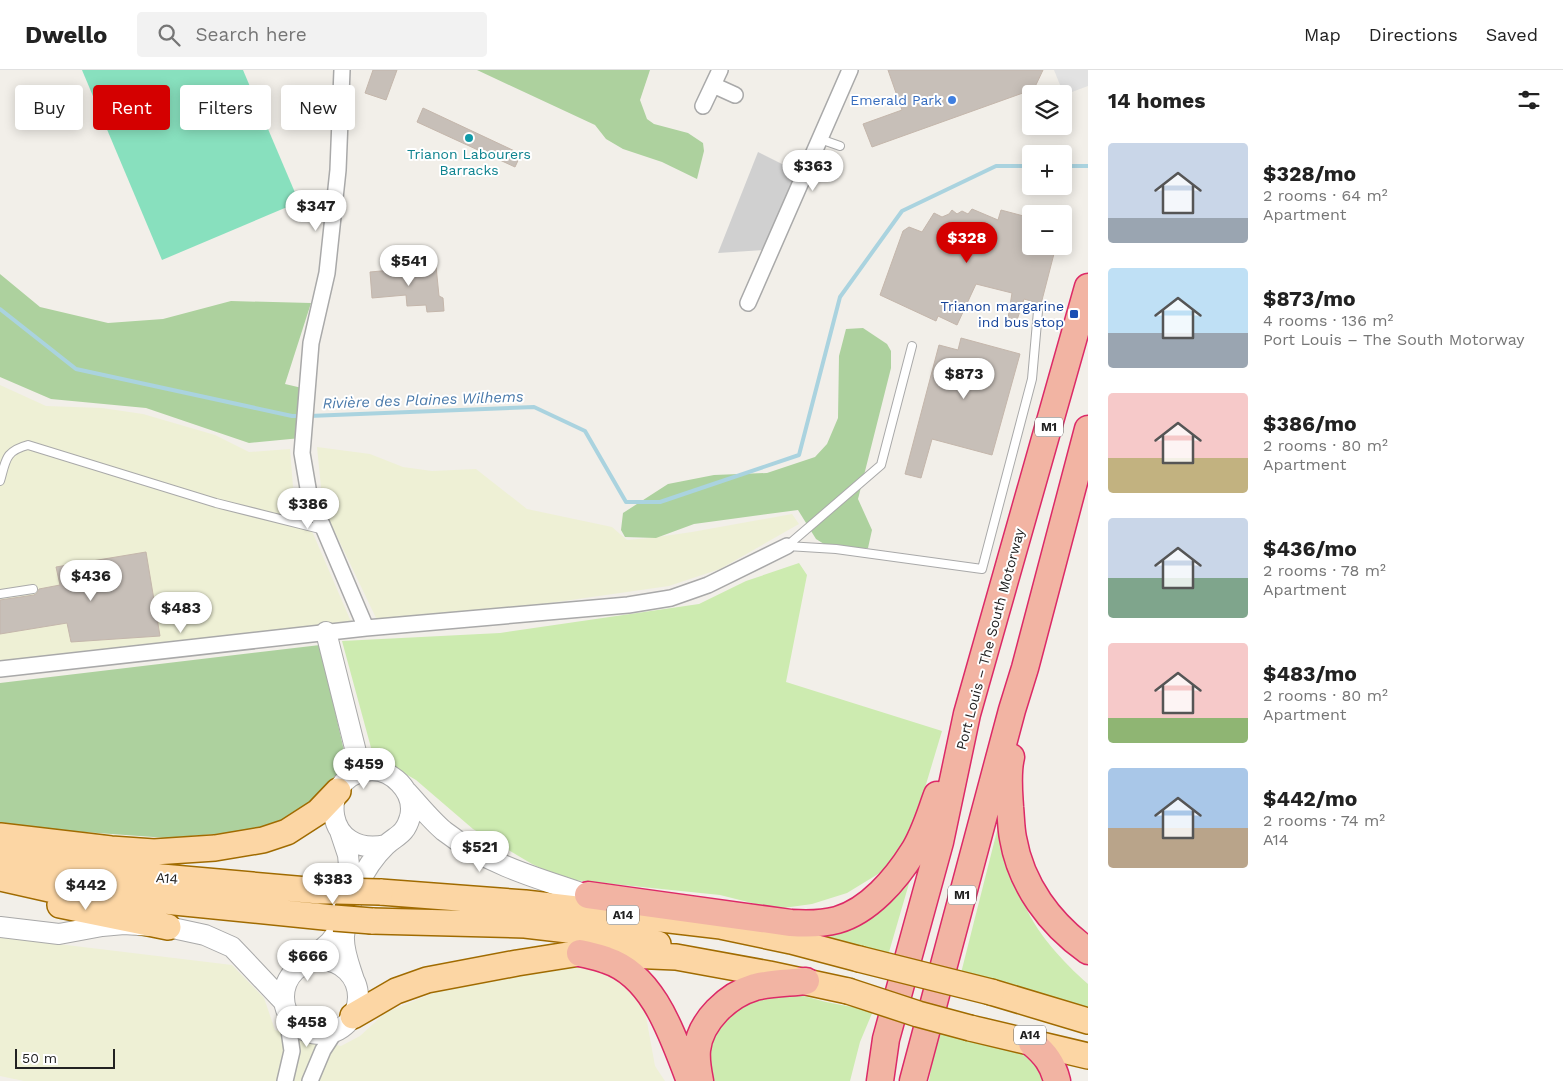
<!DOCTYPE html>
<meta charset="utf-8">
<style>
:root{--surface:#fff;--page:#f2f2f2;--text:#222;--muted:#767676;--line:#e0e0e0;--accent:#d40000}
body{margin:0;font-family:"Work Sans",sans-serif;background:var(--page);color:var(--text);height:100vh;display:flex;flex-direction:column;font-size:19px;white-space:nowrap}
*{box-sizing:border-box;margin:0}
p{font-size:16px;color:var(--muted)}
.icon{flex:none;width:28px;height:28px;fill:none;stroke:currentColor;stroke-width:2;stroke-linecap:round;stroke-linejoin:round}
.map{position:relative;flex:1;overflow:hidden}
.side{display:flex;flex-direction:column;background:var(--surface);width:475px}
.side>*{flex:none}
.guide{position:absolute;left:15px;top:15px;width:475px;height:45px;display:flex;gap:10px}
.buttons{position:absolute;left:1022px;top:15px;display:grid;gap:10px}
.buttons a{display:grid;place-items:center;width:50px;height:50px;border-radius:5px;background:var(--surface);box-shadow:0 2px 12px #0003;font-size:25px}
.scale{position:absolute;left:15px;bottom:12px;width:100px;box-sizing:border-box;padding-left:5px;border:2px solid #222;border-top:0;font-size:14px;line-height:18px;white-space:nowrap;color:#222;-webkit-text-stroke:4px #fff;paint-order:stroke}
.price{position:absolute;translate:-50% -42px;padding:0 11px;border-radius:18px;background:#fff;color:#222;font-size:16px;line-height:32px;filter:drop-shadow(0 1px 2px #0008)}
.price::after{content:'';position:absolute;left:50%;top:30px;width:15px;height:11px;margin-left:-8px;background:inherit;clip-path:polygon(0 0,100% 0,50% 100%)}
.price.current{background:var(--accent);color:#fff}
ul{padding:0;list-style:none}
li{display:flex;align-items:center;gap:15px;height:125px;padding:0 20px}
li span{display:grid;place-items:center;flex:none;width:140px;height:100px;border-radius:5px;color:#555}
li>.icon{margin-inline-start:auto}
span .icon{width:60px;height:60px;fill:#fffc;stroke-width:1}
li b{font-size:21px}
h2{display:flex;justify-content:space-between;align-items:center;height:60px;padding:0 20px;font-size:21px}
.tag{padding:0 18px;border-radius:5px;background:var(--surface);box-shadow:0 2px 12px #0003;font-size:18px;line-height:45px}
.tag.current{background:var(--accent);color:#fff}
header{display:flex;align-items:center;gap:30px;box-sizing:border-box;height:70px;padding:0 25px;background:var(--surface);border-bottom:1px solid var(--line)}
header strong{font-size:24px}
nav{display:flex;gap:28px;margin-inline-start:auto;font-size:18px}
.search{width:350px;height:45px;background:var(--page);display:flex;align-items:center;gap:12px;box-sizing:border-box;padding:0 18px;border-radius:5px;color:var(--muted);font-size:19px}
main{display:flex;flex:1;min-height:0}
.map>svg:first-child{display:block}
</style>
<header>
<strong>Dwello</strong>
<div class="search"><svg class="icon" aria-label="search" viewBox="0 0 24 24"><circle cx="10" cy="10" r="6"/><path d="M15 15l6 6"/></svg>Search here</div>
<nav><a>Map</a><a>Directions</a><a>Saved</a></nav>
</header>
<main>
<div class="map">
<svg width="1088" height="1011" viewBox="0 0 1088 1011">
<rect width="100%" height="100%" fill="#f2efe9"/>
<!-- religious -->
<path fill="#d0d0d0" d="M 758,82 L 800,103 L 764,180 L 718,183 Z"/>
<!-- farmland -->
<path fill="#eef0d5" d="M 0,315 L 46,336 L 102,338 L 143,344 L 215,365 L 249,382 L 290,379 L 293,417 L 352,554 L 0,594 Z
M 317,377 L 370,384 L 403,397 L 432,401 L 476,399 L 527,439 L 612,457 L 627,470 L 650,468 L 692,462 L 792,444 L 799,454 L 720,499 L 669,516 L 522,537 L 377,550 L 323,437 Z
M 0,867 L 232,895 L 264,928 L 275,960 L 341,976 L 360,966 L 385,943 L 455,914 L 544,888 L 618,895 L 643,930 L 655,996 L 665,1011 L 24,1011 L 0,1006 Z"/>
<!-- grass -->
<path fill="#cdebb0" d="M 799,493 L 807,505 L 786,612 L 942,661 L 918,741 L 906,773 L 883,801 L 847,823 L 812,834 L 776,839 L 720,825 L 564,809 L 532,794 L 473,759 L 416,710 L 373,685 L 342,571 L 500,563 L 699,534 L 746,511 Z
M 998,757 L 1005,760 C 1011,782 1015,806 1022,828 C 1033,860 1063,892 1088,914 L 1088,945 L 960,907 Z
M 917,786 L 887,889 L 815,865 Z
M 785,921 L 826,932 L 873,941 L 860,972 L 850,1011 L 702,1011 L 707,962 L 741,927 Z
M 940,961 L 1030,981 L 1052,1011 L 929,1011 L 933,986 Z"/>
<!-- forest -->
<path fill="#add19e" d="M 477,0 L 650,0 L 640,30 L 647,49 L 654,54 L 688,63 L 703,73 L 704,81 L 697,109 L 662,92 L 623,79 L 606,69 L 595,55 Z
M 0,204 L 40,237 L 108,253 L 163,249 L 231,231 L 311,233 L 285,314 L 302,318 L 301,368 L 249,373 L 146,338 L 51,329 L 0,307 Z
M 863,258 L 887,274 L 891,281 L 891,298 L 858,429 L 872,460 L 868,478 L 832,479 L 816,469 L 798,440 L 694,454 L 656,468 L 625,467 L 621,460 L 623,443 L 668,414 L 714,405 L 767,403 L 815,387 L 827,374 L 838,348 L 839,286 L 846,259 Z
M 320,575 L 347,694 L 313,731 L 275,755 L 227,763 L 167,768 L 0,756 L 0,613 Z"/>
<!-- pitch -->
<path fill="#88e0be" d="M 82,0 L 243,0 L 299,132 L 162,190 Z"/>
<!-- parking -->
<path fill="#e2e2e2" d="M 1054,0 L 1088,0 L 1088,16 L 1064,25 Z"/>
<g fill="none" stroke-linecap="round" stroke-linejoin="round">
<!-- stream -->
<path stroke="#aad3df" stroke-width="4" d="M 1064,96 L 1088,96
M 0,239 L 76,299 L 292,346 L 302,346
M 309,346 L 534,337 L 585,361 L 626,432 L 660,432 L 799,385 L 840,227 L 902,141 L 996,96 L 1031,96"/>
</g>
<!-- building -->
<path fill="#c7bfb8" stroke="#c4b6ab" d="M 373,0 L 397,0 L 386,30 L 365,23 Z
M 888,0 L 1043,0 L 1034,19 L 872,77 L 863,54 L 902,40 Z
M 423,38 L 521,84 L 515,97 L 417,52 Z
M 972,139 L 998,150 L 1001,140 L 1031,148 L 1031,176 L 1056,176 L 1041,234 L 1024,229 L 1017,250 L 1008,248 L 1012,223 L 976,214 L 957,255 L 938,246 L 936,251 L 880,225 L 903,161 L 909,157 L 922,162 L 934,143 L 942,147 L 949,144 L 952,140 L 957,144 L 962,141 L 968,144 Z
M 436,196 L 439,226 L 443,228 L 444,241 L 427,242 L 426,235 L 407,236 L 406,225 L 372,228 L 370,202 Z
M 961,268 L 1020,284 L 992,385 L 932,369 L 921,408 L 905,404 L 939,275 L 958,280 Z
M 146,482 L 160,566 L 71,572 L 67,553 L 0,564 L 0,530 L 34,525 L 37,523 L 39,519 L 60,515 L 56,497 Z"/>
<g fill="none" stroke-linecap="round" stroke-linejoin="round">
<defs>
<path id="service" d="M 820,69 L 840,76
M 0,411 C 6,390 5,381 28,375 L 216,433 L 324,460
M 787,476 L 836,479 L 982,499 L 1032,309 L 1038,241
M 787,476 L 881,395 L 912,276
M 0,524 L 33,519"/>
<path id="minor" d="M 342,0 L 338,100 L 327,203 L 311,273 L 302,383 L 309,424 L 366,558
M 713,15 L 735,25
M 703,36 L 720,0
M 748,233 L 850,0
M 0,599 L 366,558 L 628,535 L 671,528 L 708,515 L 787,476
M 285,1011 L 292,981 L 286,940
M 310,1011 L 323,980 L 336,960"/>
<path id="tertiary" d="M 326,562 L 361,702
M 407,722 C 419,735 431,750 444,761 C 486,794 539,809 588,825
M 0,857 L 59,864 L 102,856 L 124,854 L 168,857 L 205,865 L 232,877 L 284,932
M284 927a37 37 0 1 1 74 0a37 37 0 1 1-74 0Z
M 306,893 L 330,872 L 336,864 L 350,806 L 348,785 L 340,761
M 354,910 C 350,897 343,881 344,866 C 347,834 362,798 386,775 C 397,765 405,765 410,747 C 416,722 391,696 365,701 C 317,710 324,788 386,775"/>
<path id="primary" d="M 0,766 L 111,779 L 154,782 L 215,778 L 263,770 L 287,762 L 318,742 L 338,721
M 0,785 L 71,799 L 319,821 L 336,821
M 0,808 L 54,820 L 334,848
M 380,822 L 525,833 L 721,856
M 60,835 L 168,857
M 372,851 L 525,855 L 611,865 L 658,874
M 706,853 L 791,871 L 859,889
M 991,922 L 1088,951
M 353,946 L 396,921 L 427,910 L 517,893 L 580,883 L 676,887 L 769,904 L 848,921
M 970,958 L 1088,986"/>
<path id="trunk" d="M 1011,687 C 1007,703 1009,721 1010,737 C 1011,747 1011,758 1013,768 C 1021,815 1050,854 1088,881
M 588,825 L 791,853 C 806,854 822,854 837,850 C 869,841 896,809 913,782 C 924,765 930,744 937,725
M 580,883 C 588,885 598,887 606,890 C 655,906 673,968 690,1011
M 1032,973 C 1045,984 1053,994 1057,1011
M 700,1011 C 698,1001 696,990 697,980 C 700,951 728,925 755,917 C 771,913 789,913 806,911
M 880,1011 L 886,969 L 940,772 L 967,644 L 1088,217
M 913,1011 L 1012,640 L 1025,598 L 1088,359"/>
</defs>
<!-- service casing -->
<use href="#service" stroke="#a9a9a9" stroke-width="10"/>
<!-- minor casing -->
<use href="#minor" stroke="#a9a9a9" stroke-width="18"/>
<!-- tertiary casing -->
<use href="#tertiary" stroke="#a9a9a9" stroke-width="22"/>
<!-- primary casing -->
<use href="#primary" stroke="#a06b00" stroke-width="28"/>
<!-- trunk casing -->
<use href="#trunk" stroke="#dc2a67" stroke-width="29"/>
<!-- service -->
<use href="#service" stroke="#fff" stroke-width="8"/>
<!-- minor -->
<use href="#minor" stroke="#fff" stroke-width="15"/>
<!-- tertiary -->
<use href="#tertiary" stroke="#fff" stroke-width="20"/>
<!-- primary -->
<use href="#primary" stroke="#fcd6a4" stroke-width="25"/>
<!-- trunk -->
<use href="#trunk" stroke="#f2b4a3" stroke-width="26"/>
<defs>
<path id="primary-bridge" d="M 336,821 L 380,822
M 334,848 L 372,851
M 859,889 L 991,922
M 848,921 L 918,944 L 970,958"/>
</defs>
<!-- primary-bridge casing -->
<use href="#primary-bridge" stroke="#a06b00" stroke-width="28" stroke-linecap="butt"/>
<!-- primary-bridge -->
<use href="#primary-bridge" stroke="#fcd6a4" stroke-width="25"/>
</g>
<!-- markers -->
<circle fill="#3f7fe0" stroke="#fff" stroke-width="2" cx="952" cy="30" r="5"/>
<circle fill="#0f9aa8" stroke="#fff" stroke-width="2" cx="469" cy="68" r="5"/>
<rect fill="#1a4fb4" stroke="#fff" stroke-width="2" x="1069" y="239" width="10" height="10" rx="2.5"/>
<g text-anchor="middle" stroke-width="4" stroke-linejoin="round" paint-order="stroke">
<!-- shield labels -->
<g fill="#fff" stroke="#646464" stroke-width="1">
<rect x="1035" y="347.5" width="28" height="19" rx="4"/>
<rect x="948" y="815.5" width="28" height="19" rx="4"/>
<rect x="607" y="835.5" width="32" height="19" rx="4"/>
<rect x="1014" y="955.5" width="32" height="19" rx="4"/>
</g>
<g font-size="12" font-weight="bold" fill="#222">
<text x="1049" y="361">M1</text>
<text x="962" y="829">M1</text>
<text x="623" y="849">A14</text>
<text x="1030" y="969">A14</text>
</g>
<!-- shop labels -->
<g font-size="14" fill="#366cbe" stroke="#fff" text-anchor="end">
<text x="942" y="35">Emerald Park</text>
</g>
<!-- culture labels -->
<g font-size="14" fill="#0d838f" stroke="#fff">
<text x="469" y="89">Trianon Labourers<tspan x="469" dy="16">Barracks</tspan></text>
</g>
<!-- transit labels -->
<g font-size="14" fill="#164399" stroke="#fff" text-anchor="end">
<text x="1064" y="241">Trianon margarine<tspan x="1064" dy="16">ind bus stop</tspan></text>
</g>
<!-- street labels -->
<g font-size="14" fill="#222" stroke="#fff">
<text transform="translate(990 569) rotate(-75)" y="5">Port Louis – The South Motorway</text>
<text transform="translate(167 808) rotate(5)" y="5">A14</text>
</g>
<!-- water labels -->
<g font-size="15" font-style="italic" fill="#4a7aab" stroke="#fff">
<text transform="translate(423 330) rotate(-2)" y="5">Rivière des Plaines Wilhems</text>
</g>
</g>
</svg>
<div class="buttons">
<a><svg class="icon" aria-label="layers" viewBox="0 0 24 24"><path d="M12 4l9 5-9 5-9-5zM3 14l9 5 9-5"/></svg></a>
<a>+</a>
<a>−</a>
</div>
<div class="scale">50 m</div>
<b class="price" style="left:813px;top:122px">$363</b>
<b class="price" style="left:316px;top:162px">$347</b>
<b class="price current" style="left:967px;top:194px">$328</b>
<b class="price" style="left:409px;top:217px">$541</b>
<b class="price" style="left:964px;top:330px">$873</b>
<b class="price" style="left:308px;top:460px">$386</b>
<b class="price" style="left:91px;top:532px">$436</b>
<b class="price" style="left:181px;top:564px">$483</b>
<b class="price" style="left:364px;top:720px">$459</b>
<b class="price" style="left:480px;top:803px">$521</b>
<b class="price" style="left:333px;top:835px">$383</b>
<b class="price" style="left:86px;top:841px">$442</b>
<b class="price" style="left:308px;top:912px">$666</b>
<b class="price" style="left:307px;top:978px">$458</b>
<div class="guide">
<a class="tag">Buy</a>
<a class="tag current">Rent</a>
<a class="tag">Filters</a>
<a class="tag">New</a>
</div>
</div>
<section class="side">
<h2>14 homes<svg class="icon" aria-label="filters" viewBox="0 0 24 24"><path d="M4 7h16M4 17h16"/><circle cx="9" cy="7" r="2"/><circle cx="15" cy="17" r="2"/></svg></h2>
<ul>
<li><span style="background:linear-gradient(#c9d6e8 75%,#9aa5b1 0)"><svg class="icon" aria-label="home" viewBox="0 0 24 24"><path d="M3 11l9-7 9 7M6 9v11h12V9"/></svg></span><div><b>$328/mo</b><p>2 rooms · 64 m²</p><p>Apartment</p></div></li>
<li><span style="background:linear-gradient(#bfe0f5 65%,#9aa5b1 0)"><svg class="icon" aria-label="home" viewBox="0 0 24 24"><path d="M3 11l9-7 9 7M6 9v11h12V9"/></svg></span><div><b>$873/mo</b><p>4 rooms · 136 m²</p><p>Port Louis – The South Motorway</p></div></li>
<li><span style="background:linear-gradient(#f6c9c9 65%,#c2b280 0)"><svg class="icon" aria-label="home" viewBox="0 0 24 24"><path d="M3 11l9-7 9 7M6 9v11h12V9"/></svg></span><div><b>$386/mo</b><p>2 rooms · 80 m²</p><p>Apartment</p></div></li>
<li><span style="background:linear-gradient(#c9d6e8 60%,#7fa58c 0)"><svg class="icon" aria-label="home" viewBox="0 0 24 24"><path d="M3 11l9-7 9 7M6 9v11h12V9"/></svg></span><div><b>$436/mo</b><p>2 rooms · 78 m²</p><p>Apartment</p></div></li>
<li><span style="background:linear-gradient(#f6c9c9 75%,#8fb573 0)"><svg class="icon" aria-label="home" viewBox="0 0 24 24"><path d="M3 11l9-7 9 7M6 9v11h12V9"/></svg></span><div><b>$483/mo</b><p>2 rooms · 80 m²</p><p>Apartment</p></div></li>
<li><span style="background:linear-gradient(#a9c7e8 60%,#b9a48a 0)"><svg class="icon" aria-label="home" viewBox="0 0 24 24"><path d="M3 11l9-7 9 7M6 9v11h12V9"/></svg></span><div><b>$442/mo</b><p>2 rooms · 74 m²</p><p>A14</p></div></li>
</ul>
</section>
</main>
